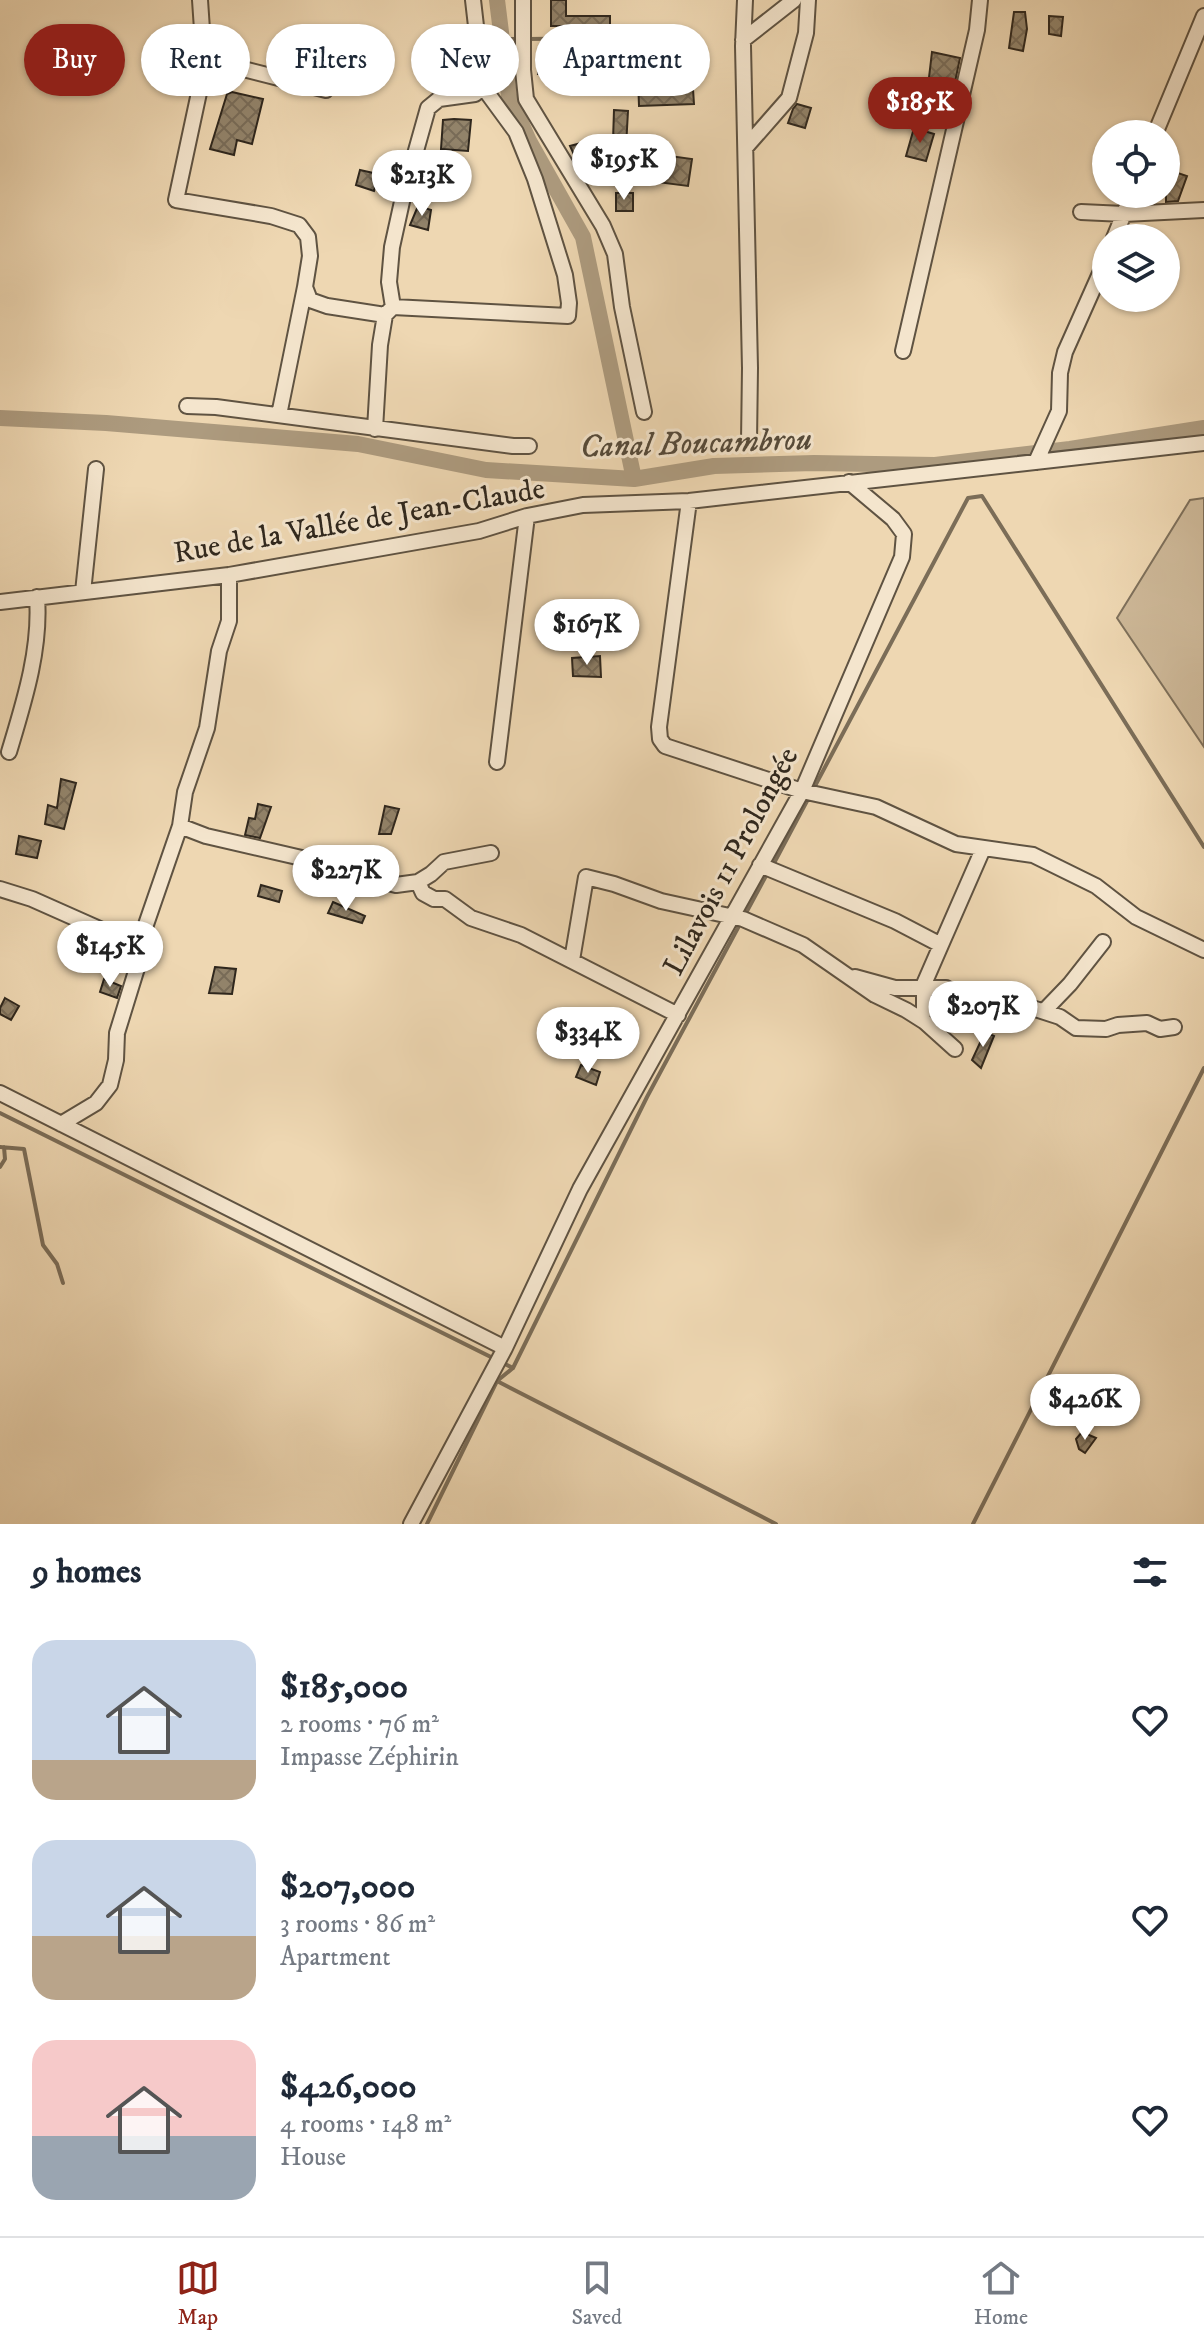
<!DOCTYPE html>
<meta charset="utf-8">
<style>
:root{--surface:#fff;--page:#f2f2f3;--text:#1f2937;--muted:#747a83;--line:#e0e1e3;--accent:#8f2418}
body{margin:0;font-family:"IM FELL DW Pica",serif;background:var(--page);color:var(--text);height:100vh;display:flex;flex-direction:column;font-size:30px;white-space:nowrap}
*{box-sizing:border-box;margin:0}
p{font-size:26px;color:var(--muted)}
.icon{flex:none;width:44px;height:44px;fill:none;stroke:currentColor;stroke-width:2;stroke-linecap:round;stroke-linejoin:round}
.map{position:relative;height:1524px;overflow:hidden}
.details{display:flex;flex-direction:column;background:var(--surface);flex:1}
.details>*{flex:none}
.guide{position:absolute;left:24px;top:24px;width:800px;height:72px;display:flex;gap:16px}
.tools{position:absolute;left:1092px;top:120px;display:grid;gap:16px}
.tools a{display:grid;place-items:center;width:88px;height:88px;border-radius:50%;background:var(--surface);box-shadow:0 2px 6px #0004;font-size:40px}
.price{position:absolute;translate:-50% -68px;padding:0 18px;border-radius:28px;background:#fff;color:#222;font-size:26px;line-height:52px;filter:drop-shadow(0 2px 4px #0008)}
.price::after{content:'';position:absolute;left:50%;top:48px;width:24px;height:18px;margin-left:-12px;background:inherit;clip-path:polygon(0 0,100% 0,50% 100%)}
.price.selected{background:var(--accent);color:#fff}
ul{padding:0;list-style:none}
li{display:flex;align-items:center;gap:24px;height:200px;padding:0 32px}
li span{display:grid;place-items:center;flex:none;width:224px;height:160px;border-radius:24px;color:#555}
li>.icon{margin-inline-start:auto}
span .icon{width:96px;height:96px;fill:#fffc;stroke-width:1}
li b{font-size:34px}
h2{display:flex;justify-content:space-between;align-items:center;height:96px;padding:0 32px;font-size:34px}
.pill{padding:0 28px;border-radius:36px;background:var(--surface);box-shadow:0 2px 6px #0004;font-size:28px;line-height:72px}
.pill.selected{background:var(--accent);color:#fff}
.menu{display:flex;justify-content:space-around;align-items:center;height:112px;border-top:2px solid var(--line);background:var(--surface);font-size:22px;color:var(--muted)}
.menu a{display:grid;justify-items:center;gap:4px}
.menu .selected{color:var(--accent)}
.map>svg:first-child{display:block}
</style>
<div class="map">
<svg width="1204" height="1524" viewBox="0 0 1204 1524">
<defs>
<pattern id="building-cross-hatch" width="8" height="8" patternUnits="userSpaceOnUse" patternTransform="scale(2)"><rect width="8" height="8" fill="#92836a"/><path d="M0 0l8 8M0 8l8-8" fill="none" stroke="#786b57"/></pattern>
</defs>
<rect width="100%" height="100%" fill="#eed7b2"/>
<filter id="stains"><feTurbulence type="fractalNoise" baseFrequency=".0025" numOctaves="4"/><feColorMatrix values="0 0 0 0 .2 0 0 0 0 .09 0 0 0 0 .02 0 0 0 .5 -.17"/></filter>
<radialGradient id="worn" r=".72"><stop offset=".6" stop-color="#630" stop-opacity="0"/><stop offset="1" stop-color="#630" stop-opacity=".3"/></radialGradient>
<!-- green -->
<path fill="#ceb999" stroke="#7e705b" stroke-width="2" d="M 1204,498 L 1204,747 L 1117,618 L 1190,500 Z"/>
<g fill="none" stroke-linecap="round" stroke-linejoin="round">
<!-- stream -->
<path stroke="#7b6d58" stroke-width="4" d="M 501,39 L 519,39
M 528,39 L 609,38
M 773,865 L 968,498 L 982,496 L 1204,847
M 0,1113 L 513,1368
M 0,1147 L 24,1149 L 43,1245 L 57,1264 L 63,1283
M 0,1167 L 5,1159 L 4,1147
M 497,1381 L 776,1524
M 427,1524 L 497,1381 L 513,1368 L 647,1097 L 768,872
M 973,1524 L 1204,1068"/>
<!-- canal -->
<path stroke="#ad9b7f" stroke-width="16" d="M 497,0 L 509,96 L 529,141 L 583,237 L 634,479
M 0,418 L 106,423 L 358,444 L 486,470 L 634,479 L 714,466 L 814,463 L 935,465 L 1070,449 L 1204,428"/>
</g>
<!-- building -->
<path fill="url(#building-cross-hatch)" stroke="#2f271d" stroke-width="2" d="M 551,0 L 566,0 L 566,16 L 610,16 L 610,35 L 563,35 L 563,26 L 551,26 Z
M 1014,12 L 1025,12 L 1027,29 L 1023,51 L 1009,48 Z
M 1049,16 L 1063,17 L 1061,36 L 1049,34 Z
M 644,31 L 685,33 L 682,75 L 692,74 L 694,104 L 639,106 L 638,77 L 642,77 Z
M 539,49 L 553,49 L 556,68 L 567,70 L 567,81 L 546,81 L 543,74 L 538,74 Z
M 932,52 L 960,58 L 955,82 L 947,82 L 942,112 L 908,103 L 909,99 L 905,92 L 913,87 L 914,84 L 928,86 Z
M 232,92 L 263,99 L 252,144 L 237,140 L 234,155 L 210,149 L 227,94 Z
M 797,104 L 811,108 L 805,128 L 788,123 L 793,109 Z
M 614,110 L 628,111 L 626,147 L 614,146 L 615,141 L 613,141 Z
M 454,119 L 471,120 L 468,151 L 441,149 L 443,120 Z
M 914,128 L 934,134 L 926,161 L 906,156 Z
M 585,142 L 596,169 L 583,174 L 570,146 Z
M 615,151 L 629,152 L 628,170 L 614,169 Z
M 655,154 L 692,159 L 688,186 L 649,181 Z
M 1166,169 L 1187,176 L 1178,201 L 1166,202 Z
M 360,170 L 378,174 L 374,191 L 356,185 Z
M 616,193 L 633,193 L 633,211 L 616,211 Z
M 418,206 L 431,210 L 428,230 L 410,225 Z
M 600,656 L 601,677 L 573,676 L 572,658 Z
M 61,779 L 76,783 L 64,829 L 45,824 L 48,805 L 57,808 Z
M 258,804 L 271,807 L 260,838 L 245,835 L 249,818 L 255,819 Z
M 385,806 L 399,809 L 391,834 L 379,834 Z
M 19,836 L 41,841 L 37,858 L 16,854 Z
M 261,885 L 282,891 L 279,902 L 258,896 Z
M 333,902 L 365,916 L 362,923 L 328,913 Z
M 215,967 L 236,969 L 232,994 L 209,993 Z
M 104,979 L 121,986 L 117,998 L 100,992 Z
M 5,998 L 19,1006 L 11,1020 L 0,1014 L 0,1008 Z
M 985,1032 L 994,1036 L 981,1068 L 972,1060 Z
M 581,1065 L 600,1072 L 596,1085 L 576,1077 Z
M 1082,1432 L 1096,1438 L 1085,1453 L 1079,1449 L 1076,1439 Z"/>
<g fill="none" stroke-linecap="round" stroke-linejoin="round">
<defs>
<path id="street" d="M 200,0 L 204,59 L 200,88 L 176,200 L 271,216 L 299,225 L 308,237 L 310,256 L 305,287 L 310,300 L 327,306 L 385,315
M 523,0 L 523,70 L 526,99 L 603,226 L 615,254 L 622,307 L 644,412
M 745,0 L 743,46 L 750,368 L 749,441
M 743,40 L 794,0
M 204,59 L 326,90
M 1155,134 L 1204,16
M 746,147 L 789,98 L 806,33 L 808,0
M 1081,212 L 1124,214 L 1204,210
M 1114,238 L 1132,194
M 393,307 L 389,282 L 392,247 L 403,197 L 428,108 L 439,99 L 475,94 L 483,87 L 473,0
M 903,351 L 977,30 L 980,0
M 187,406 L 216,407 L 513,446 L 529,446
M 279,415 L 305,287
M 375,429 L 380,345 L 385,315 L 393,307 L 568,316 L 569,303 L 565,275 L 535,179 L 516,132 L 483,87
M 1036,462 L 1059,411 L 1060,373 L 1065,352 L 1106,260
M 689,501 L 659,727 L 660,739 L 665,746 L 802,791 L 876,807 L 956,844 L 1033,855 L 1096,886 L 1136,917 L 1204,950
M 83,592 L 96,469
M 0,602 L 229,575 L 479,531 L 527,516 L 583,505 L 689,501 L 1204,443
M 9,752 C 24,702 41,649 37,597
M 497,762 L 527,516
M 180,826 L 206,836 L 306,859 L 328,867 L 396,885 L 418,882 L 431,874 L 444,862 L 491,853
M 760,865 L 895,921 L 941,945 L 924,984 L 924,1012 L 919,1018
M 418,882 L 423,893 L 434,899 L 445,899 L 471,918 L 521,935 L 678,1015
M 0,889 L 32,899 L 140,947
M 941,945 L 983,849
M 572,960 L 586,877 L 614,884 L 661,901 L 743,919 L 803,945 L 875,995 L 906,1010 L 925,1022 L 955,1049
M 855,977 L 895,988 L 946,988 L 961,997 L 1013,1008 L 1026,1006 L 1060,1017 L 1076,1028 L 1106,1029 L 1118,1025 L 1147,1023 L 1160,1029 L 1174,1027
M 1044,1011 L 1070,984 L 1103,942
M 0,1093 L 505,1348
M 61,1124 L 96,1103 L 110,1085 L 116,1060 L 117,1033 L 137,968 L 141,939 L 180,826 L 185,792 L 207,728 L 219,651 L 229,621 L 229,575
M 411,1524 L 505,1348 L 580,1189 L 802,791 L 902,557 L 904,534 L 893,519 L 849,482"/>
</defs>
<!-- street casing -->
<use href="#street" stroke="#5f5342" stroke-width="18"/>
<!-- street -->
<use href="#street" stroke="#f4e5cd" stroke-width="14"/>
</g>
<g text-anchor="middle" stroke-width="6" stroke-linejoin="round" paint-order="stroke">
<!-- street labels -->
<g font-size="30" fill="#2f271d" stroke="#f4e5cd">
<text transform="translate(359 520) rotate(-10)" y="10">Rue de la Vallée de Jean-Claude</text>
<text transform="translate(730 861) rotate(-62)" y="10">Lilavois 11 Prolongée</text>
</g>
<!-- water labels -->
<g font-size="32" font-style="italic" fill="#554a3a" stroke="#f4e5cd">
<text transform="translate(696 442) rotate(-2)" y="11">Canal Boucambrou</text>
</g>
</g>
<rect width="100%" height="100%" filter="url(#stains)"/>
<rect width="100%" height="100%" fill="url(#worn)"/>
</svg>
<div class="tools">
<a><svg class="icon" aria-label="locate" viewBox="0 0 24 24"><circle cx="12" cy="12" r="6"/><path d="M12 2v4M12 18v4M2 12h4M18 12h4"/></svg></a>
<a><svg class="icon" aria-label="layers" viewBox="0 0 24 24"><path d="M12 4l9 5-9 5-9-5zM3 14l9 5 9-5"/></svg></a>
</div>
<b class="price selected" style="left:920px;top:145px">$185K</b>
<b class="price" style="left:624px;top:202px">$195K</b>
<b class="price" style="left:422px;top:218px">$213K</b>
<b class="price" style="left:587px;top:667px">$167K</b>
<b class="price" style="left:346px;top:913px">$227K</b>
<b class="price" style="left:110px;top:989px">$145K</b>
<b class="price" style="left:983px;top:1049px">$207K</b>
<b class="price" style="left:588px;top:1075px">$334K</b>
<b class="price" style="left:1085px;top:1442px">$426K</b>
<div class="guide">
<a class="pill selected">Buy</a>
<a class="pill">Rent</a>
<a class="pill">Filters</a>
<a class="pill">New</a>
<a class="pill">Apartment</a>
</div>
</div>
<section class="details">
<h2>9 homes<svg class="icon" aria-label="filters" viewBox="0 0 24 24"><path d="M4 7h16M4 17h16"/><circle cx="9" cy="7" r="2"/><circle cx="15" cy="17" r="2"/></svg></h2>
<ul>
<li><span style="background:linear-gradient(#c9d6e8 75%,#b9a48a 0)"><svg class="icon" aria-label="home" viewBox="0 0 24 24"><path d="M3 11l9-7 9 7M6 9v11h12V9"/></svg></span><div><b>$185,000</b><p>2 rooms · 76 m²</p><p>Impasse Zéphirin</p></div><svg class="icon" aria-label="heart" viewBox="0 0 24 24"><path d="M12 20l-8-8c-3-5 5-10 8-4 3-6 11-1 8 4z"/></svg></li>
<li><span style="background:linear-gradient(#c9d6e8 60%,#b9a48a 0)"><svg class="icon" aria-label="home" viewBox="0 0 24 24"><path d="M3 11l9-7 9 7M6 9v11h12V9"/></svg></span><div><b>$207,000</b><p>3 rooms · 86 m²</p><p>Apartment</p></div><svg class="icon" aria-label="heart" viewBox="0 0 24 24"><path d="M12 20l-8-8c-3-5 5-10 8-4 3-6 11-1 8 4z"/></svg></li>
<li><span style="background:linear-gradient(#f6c9c9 60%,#9aa5b1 0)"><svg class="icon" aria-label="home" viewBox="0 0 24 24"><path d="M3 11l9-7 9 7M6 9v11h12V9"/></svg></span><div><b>$426,000</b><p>4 rooms · 148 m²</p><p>House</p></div><svg class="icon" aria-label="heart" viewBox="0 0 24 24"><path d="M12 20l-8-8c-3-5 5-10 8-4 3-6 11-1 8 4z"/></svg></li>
</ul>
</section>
<nav class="menu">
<a class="selected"><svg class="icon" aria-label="map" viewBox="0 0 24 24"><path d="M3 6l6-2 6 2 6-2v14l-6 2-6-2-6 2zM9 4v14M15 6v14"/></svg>Map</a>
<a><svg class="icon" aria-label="saved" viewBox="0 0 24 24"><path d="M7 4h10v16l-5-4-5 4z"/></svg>Saved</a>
<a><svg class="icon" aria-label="home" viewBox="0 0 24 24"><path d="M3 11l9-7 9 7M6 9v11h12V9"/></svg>Home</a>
</nav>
